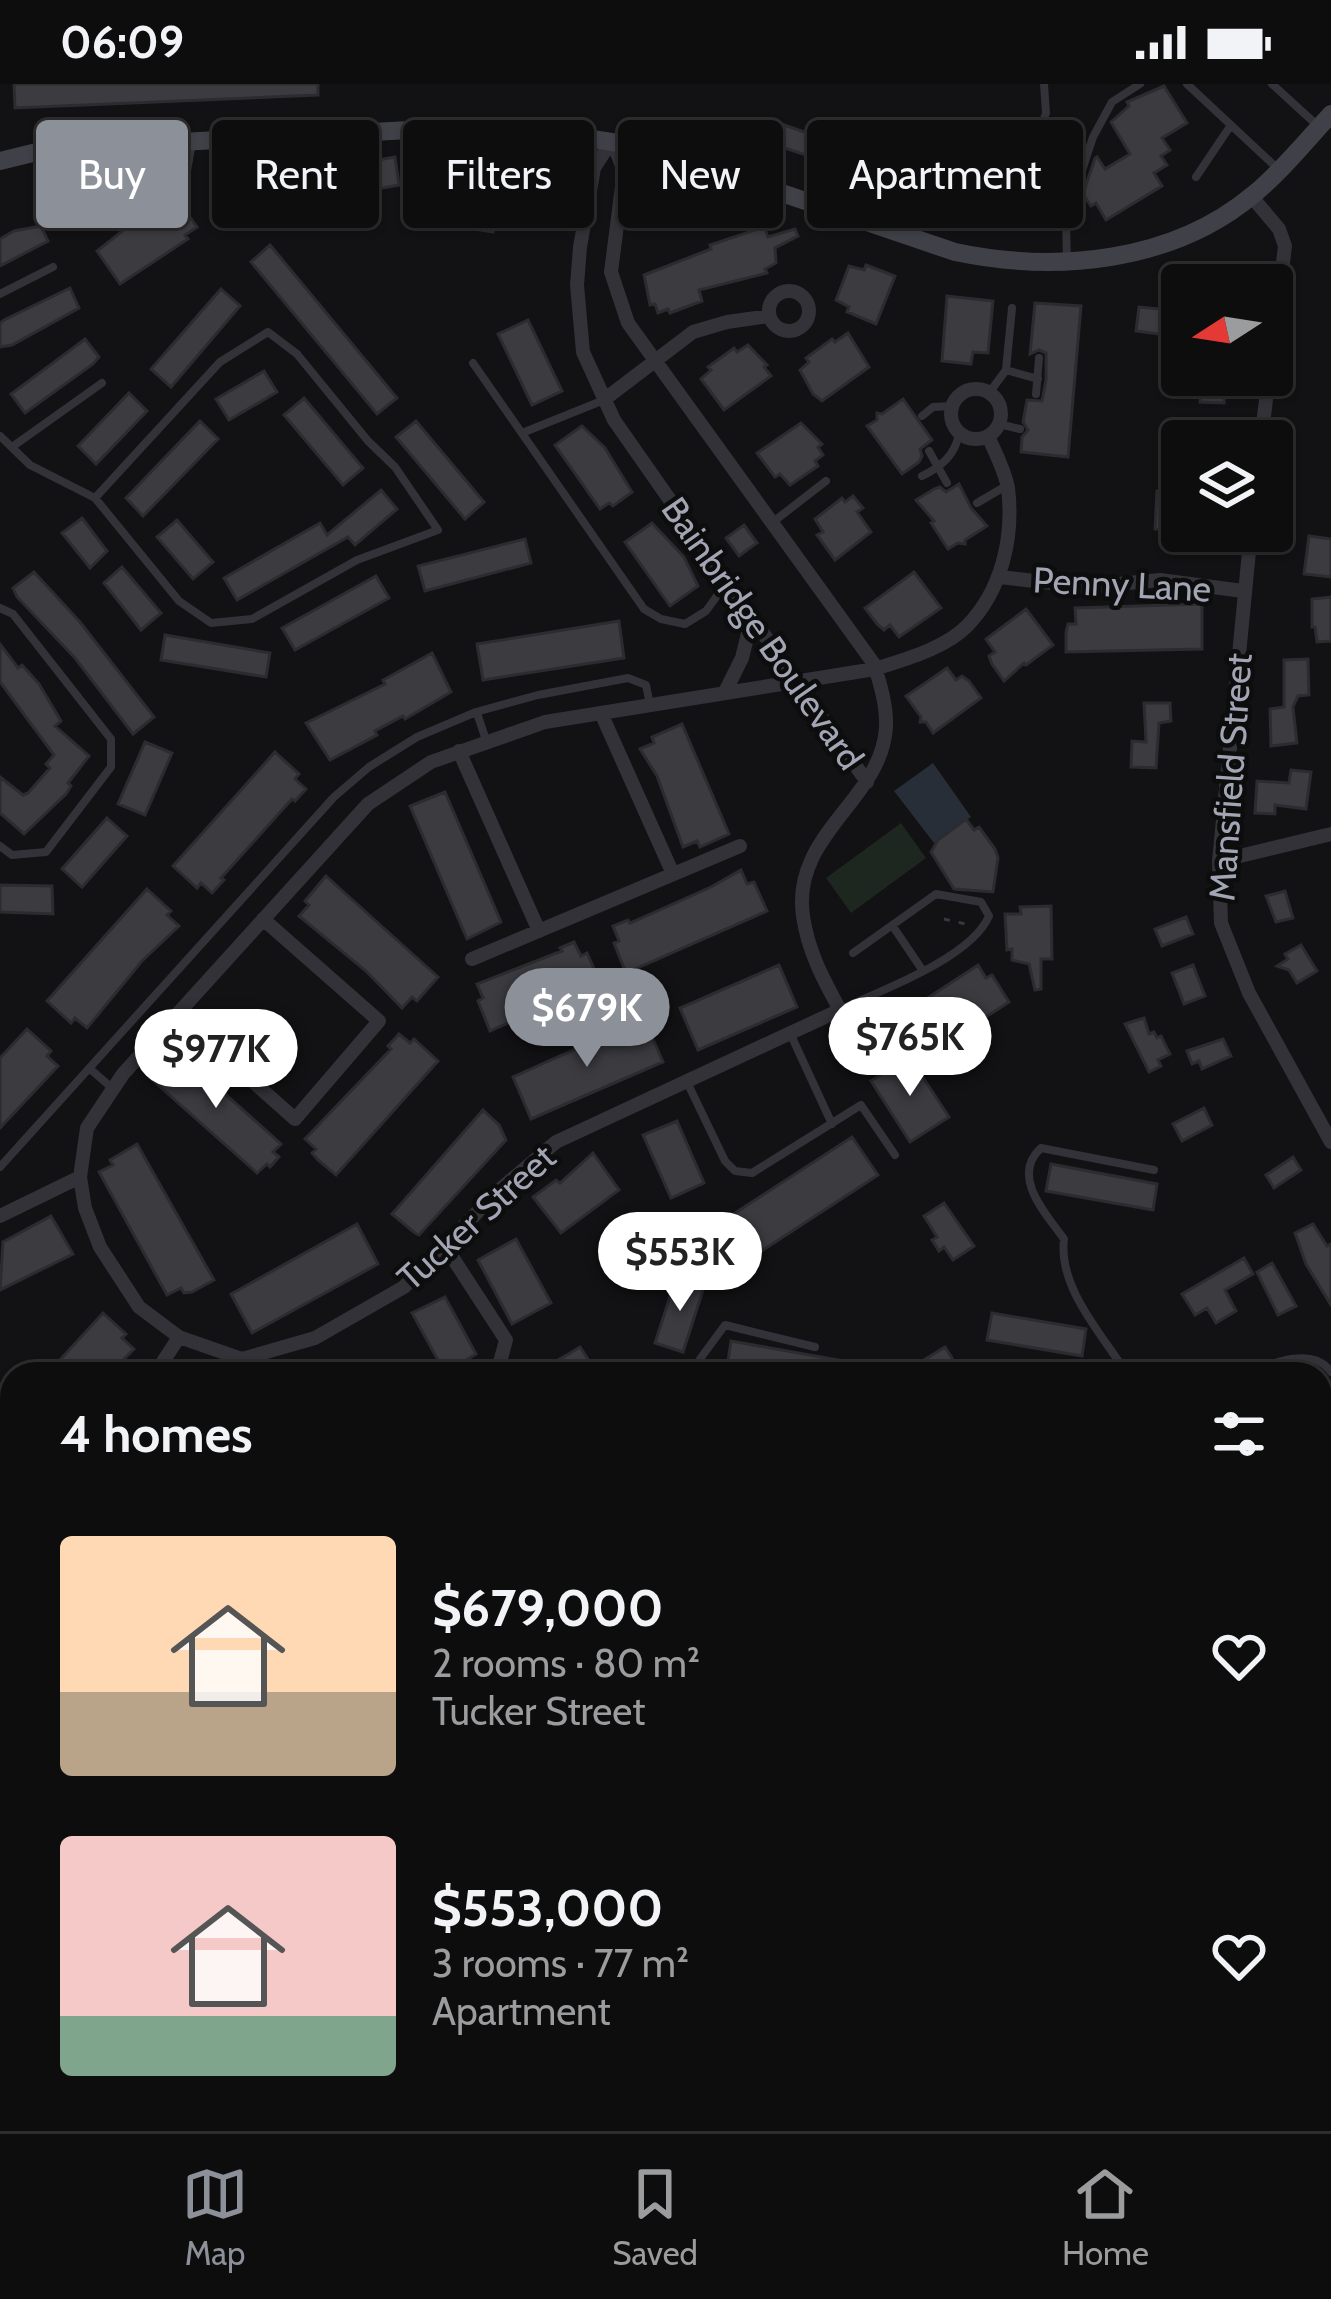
<!DOCTYPE html>
<meta charset="utf-8">
<style>
:root{--surface:#0e0d0e;--page:#171617;--text:#f1f3f6;--muted:#9b9c9e;--line:#2e2d2e;--accent:#8c9099}
body{margin:0;font-family:Cabin,sans-serif;background:var(--page);color:var(--text);height:100vh;display:flex;flex-direction:column;font-size:45px;white-space:nowrap}
*{box-sizing:border-box;margin:0}
p{font-size:39px;color:var(--muted)}
.icon{flex:none;width:66px;height:66px;fill:none;stroke:currentColor;stroke-width:2;stroke-linecap:round;stroke-linejoin:round}
.map{position:relative;flex:1;overflow:hidden}
.drawer{position:absolute;left:0px;top:1278px;width:1332px;height:771px;display:flex;flex-direction:column;background:var(--surface);border-radius:36px 36px 0 0;box-shadow:0 3px 9px #0004,0 0 0 3px var(--line)}
.drawer>*{flex:none}
.top-card{position:absolute;left:36px;top:36px;width:1260px;height:108px;display:flex;gap:24px}
.needle{width:78px;rotate:258deg}
.buttons{position:absolute;left:1161px;top:180px;display:grid;gap:24px}
.buttons a{display:grid;place-items:center;width:132px;height:132px;border-radius:12px;background:var(--surface);box-shadow:0 3px 9px #0004,0 0 0 3px var(--line);font-size:60px}
.price{position:absolute;translate:-50% -102px;padding:0 27px;border-radius:42px;background:#fff;color:#222;font-size:39px;line-height:78px;filter:drop-shadow(0 3px 6px #0008)}
.price::after{content:'';position:absolute;left:50%;top:72px;width:36px;height:27px;margin-left:-18px;background:inherit;clip-path:polygon(0 0,100% 0,50% 100%)}
.price.current{background:var(--accent);color:#fff}
ul{padding:0;list-style:none}
li{display:flex;align-items:center;gap:36px;height:300px;padding:0 60px}
li span{display:grid;place-items:center;flex:none;width:336px;height:240px;border-radius:12px;color:#555}
li>.icon{margin-inline-start:auto}
span .icon{width:144px;height:144px;fill:#fffc;stroke-width:1}
li b{font-size:51px}
h2{display:flex;justify-content:space-between;align-items:center;height:144px;padding:0 60px;font-size:51px}
.chip{padding:0 42px;border-radius:12px;background:var(--surface);box-shadow:0 3px 9px #0004,0 0 0 3px var(--line);font-size:42px;line-height:108px}
.chip.current{background:var(--accent);color:#fff}
.status{display:flex;justify-content:space-between;align-items:center;height:84px;padding:0 60px;background:var(--surface);direction:ltr}
.status svg{height:33px;fill:currentColor}
.menu{display:flex;justify-content:space-around;align-items:center;height:168px;border-top:3px solid var(--line);background:var(--surface);font-size:33px;color:var(--muted)}
.menu a{display:grid;justify-items:center;gap:6px}
.menu .current{color:var(--accent)}
.map>svg:first-child{display:block}
</style>
<div class="status"><b>06:09</b><svg viewBox="0 0 49 12"><path d="M0 12V9h3v3zM5 12V6h3v6zM10 12V3h3v9zM15 12V0h3v12zM26 1h20v11H26zM47 4h2v5h-2z"/></svg></div>
<div class="map">
<svg width="1331" height="2047" viewBox="0 0 1331 2047">
<rect width="100%" height="100%" fill="#121113"/>
<!-- green -->
<path fill="#1e2620" d="M 901,739 L 926,774 L 851,829 L 826,794 Z"/>
<!-- water -->
<path fill="#282e37" d="M 933,679 L 971,733 L 934,759 L 894,707 Z"/>
<!-- building -->
<path fill="#3c3b40" stroke="#2c2b2f" stroke-width="3" d="M 14,0 L 318,0 L 318,11 L 15,24 Z
M 1164,2 L 1187,39 L 1162,54 L 1170,66 L 1161,72 L 1167,81 L 1154,89 L 1162,102 L 1106,136 L 1096,119 L 1091,122 L 1083,110 L 1095,74 L 1097,73 L 1105,85 L 1130,70 L 1111,38 L 1129,22 L 1127,18 Z
M 773,37 L 810,50 L 815,44 L 842,53 L 844,59 L 836,81 L 785,64 L 779,73 L 763,66 Z
M 395,73 L 399,101 L 366,107 L 361,79 Z
M 486,89 L 504,92 L 504,97 L 512,99 L 511,109 L 516,110 L 509,144 L 494,142 L 493,148 L 462,143 L 474,91 L 485,93 Z
M 325,99 L 329,123 L 298,129 L 296,104 Z
M 182,122 L 197,143 L 185,151 L 188,155 L 120,200 L 97,167 L 153,123 L 159,132 Z
M 41,142 L 48,157 L 0,182 L 0,155 L 14,147 Z
M 764,143 L 768,153 L 795,145 L 798,152 L 775,164 L 776,179 L 765,185 L 767,189 L 699,206 L 702,217 L 670,229 L 668,225 L 658,229 L 655,220 L 650,221 L 644,191 L 711,165 L 710,161 Z
M 270,161 L 397,314 L 377,330 L 251,178 Z
M 866,181 L 895,192 L 876,240 L 847,228 L 849,223 L 836,216 L 849,182 L 864,186 Z
M 70,204 L 79,224 L 12,261 L 0,263 L 0,239 L 4,236 Z
M 221,205 L 240,222 L 171,303 L 151,285 Z
M 947,212 L 993,217 L 988,269 L 973,268 L 971,280 L 942,277 Z
M 1035,219 L 1081,222 L 1068,373 L 1021,368 L 1022,353 L 1028,346 L 1023,338 L 1027,316 L 1042,317 L 1046,296 L 1046,269 L 1039,266 L 1030,270 Z
M 1139,223 L 1170,226 L 1167,251 L 1136,247 Z
M 528,236 L 562,307 L 532,321 L 498,250 Z
M 848,249 L 869,283 L 822,317 L 813,310 L 800,286 L 809,278 L 806,274 L 832,255 L 835,258 Z
M 85,255 L 99,273 L 93,280 L 25,329 L 11,310 Z
M 748,261 L 767,281 L 764,283 L 771,292 L 724,326 L 701,295 L 711,286 L 708,283 L 734,264 L 737,268 Z
M 264,287 L 277,308 L 229,336 L 216,315 Z
M 1201,291 L 1226,291 L 1224,319 L 1200,318 Z
M 129,309 L 147,327 L 96,380 L 78,362 Z
M 304,314 L 363,384 L 343,401 L 284,331 Z
M 903,315 L 932,356 L 920,365 L 922,372 L 919,378 L 902,390 L 867,342 L 877,336 L 877,329 L 882,330 Z
M 200,337 L 218,355 L 143,432 L 126,414 Z
M 416,337 L 484,418 L 465,435 L 396,353 Z
M 801,339 L 822,360 L 818,363 L 823,371 L 815,377 L 818,382 L 790,401 L 780,390 L 775,393 L 757,369 Z
M 582,342 L 605,364 L 632,408 L 613,422 L 609,419 L 600,425 L 555,361 Z
M 1163,398 L 1181,400 L 1182,448 L 1155,445 L 1157,407 L 1163,408 Z
M 959,400 L 971,424 L 987,442 L 965,456 L 965,460 L 958,459 L 948,465 L 931,439 L 934,437 L 916,416 L 934,405 L 940,403 L 946,408 Z
M 381,406 L 397,425 L 355,461 L 348,453 L 237,516 L 224,494 L 320,439 L 327,451 Z
M 853,412 L 863,424 L 857,428 L 871,448 L 835,476 L 817,451 L 823,448 L 815,435 L 842,414 L 845,418 Z
M 82,434 L 107,467 L 90,484 L 62,449 Z
M 177,436 L 213,478 L 193,495 L 157,453 Z
M 652,439 L 684,473 L 698,502 L 670,522 L 625,458 Z
M 744,441 L 757,459 L 739,472 L 726,454 Z
M 1309,452 L 1331,455 L 1331,493 L 1304,490 Z
M 525,455 L 531,479 L 425,507 L 418,482 Z
M 122,483 L 161,529 L 141,546 L 104,499 Z
M 34,488 L 80,538 L 154,633 L 133,650 L 75,574 L 17,513 L 13,504 Z
M 914,488 L 941,524 L 899,553 L 890,541 L 884,546 L 877,540 L 865,524 Z
M 376,492 L 389,514 L 295,566 L 282,544 Z
M 1331,513 L 1331,557 L 1317,558 L 1315,543 L 1312,543 L 1312,515 Z
M 1202,520 L 1202,565 L 1066,568 L 1066,548 L 1068,540 L 1076,540 L 1075,524 Z
M 1026,525 L 1053,561 L 1026,581 L 1024,579 L 1004,597 L 992,580 L 989,572 L 995,568 L 986,555 Z
M 619,537 L 624,574 L 483,596 L 477,560 Z
M 165,551 L 270,569 L 266,593 L 161,576 Z
M 0,560 L 18,584 L 22,581 L 39,600 L 61,637 L 55,642 L 89,672 L 68,699 L 71,702 L 66,710 L 24,750 L 0,729 L 0,693 L 23,711 L 28,709 L 50,684 L 46,680 L 54,671 L 0,598 Z
M 432,569 L 451,608 L 405,635 L 403,632 L 375,647 L 377,651 L 330,676 L 306,639 L 385,600 L 383,596 Z
M 1308,575 L 1309,611 L 1298,612 L 1293,623 L 1297,659 L 1271,662 L 1270,625 L 1284,623 L 1284,576 Z
M 947,584 L 956,596 L 962,592 L 969,597 L 981,614 L 933,649 L 926,638 L 920,638 L 921,633 L 906,612 Z
M 1144,619 L 1170,619 L 1171,637 L 1159,639 L 1156,684 L 1131,683 L 1132,657 L 1146,658 Z
M 682,640 L 729,750 L 700,763 L 697,757 L 683,763 L 657,692 L 640,665 L 654,659 L 652,653 Z
M 145,658 L 172,669 L 145,731 L 118,720 Z
M 275,668 L 299,690 L 295,695 L 306,705 L 295,717 L 292,715 L 221,794 L 224,796 L 212,809 L 201,799 L 197,804 L 173,782 Z
M 1291,686 L 1311,688 L 1306,725 L 1275,721 L 1275,730 L 1255,729 L 1257,697 L 1289,699 Z
M 445,708 L 501,838 L 467,855 L 410,722 Z
M 107,734 L 127,752 L 82,803 L 62,785 Z
M 966,735 L 974,746 L 979,743 L 995,765 L 998,774 L 993,808 L 954,805 L 931,768 L 938,756 Z
M 741,786 L 747,800 L 754,798 L 767,827 L 626,889 L 614,859 L 619,857 L 613,842 L 628,836 L 630,839 L 711,803 Z
M 326,792 L 438,893 L 417,917 L 412,913 L 402,924 L 366,887 L 299,832 L 309,821 L 305,817 Z
M 0,801 L 52,802 L 53,830 L 0,828 Z
M 147,805 L 171,827 L 167,831 L 179,842 L 142,877 L 87,944 L 75,934 L 71,939 L 47,917 Z
M 1285,807 L 1293,834 L 1276,838 L 1266,812 Z
M 1051,822 L 1052,875 L 1041,875 L 1041,905 L 1035,906 L 1029,880 L 1012,876 L 1012,865 L 1007,866 L 1005,830 L 1021,830 L 1020,823 Z
M 1186,833 L 1193,850 L 1162,862 L 1155,845 Z
M 574,858 L 581,872 L 587,869 L 600,898 L 490,947 L 478,917 L 483,914 L 477,900 L 562,867 L 560,864 Z
M 1301,861 L 1317,887 L 1297,899 L 1289,886 L 1277,882 L 1288,875 L 1285,870 Z
M 779,881 L 797,923 L 698,966 L 680,924 Z
M 978,881 L 986,894 L 992,891 L 1009,918 L 941,962 L 923,935 L 928,931 L 920,919 Z
M 1193,881 L 1205,912 L 1184,920 L 1172,889 Z
M 1144,934 L 1149,950 L 1154,948 L 1157,954 L 1161,952 L 1170,970 L 1158,976 L 1161,982 L 1149,988 L 1125,940 Z
M 646,939 L 663,978 L 531,1035 L 513,993 L 618,946 L 625,944 L 627,948 Z
M 27,945 L 51,967 L 47,972 L 58,982 L 0,1044 L 0,974 Z
M 399,950 L 410,959 L 414,955 L 438,977 L 336,1091 L 318,1076 L 312,1069 L 316,1065 L 305,1055 L 391,965 L 388,962 Z
M 1223,955 L 1231,972 L 1202,985 L 1199,977 L 1192,980 L 1187,967 Z
M 176,966 L 281,1060 L 273,1068 L 279,1073 L 270,1083 L 267,1080 L 257,1089 L 149,993 L 163,970 L 166,974 Z
M 909,972 L 949,1033 L 910,1058 L 871,997 Z
M 1204,1024 L 1212,1041 L 1182,1057 L 1173,1040 Z
M 483,1026 L 499,1041 L 506,1056 L 419,1151 L 415,1149 L 392,1130 Z
M 677,1037 L 704,1099 L 671,1114 L 643,1051 Z
M 852,1053 L 878,1091 L 757,1170 L 732,1131 Z
M 137,1060 L 214,1196 L 192,1208 L 184,1209 L 181,1204 L 167,1211 L 99,1088 L 113,1081 L 110,1076 Z
M 593,1069 L 619,1106 L 561,1149 L 533,1113 L 556,1096 L 560,1099 Z
M 1293,1073 L 1301,1086 L 1274,1104 L 1266,1091 Z
M 1051,1080 L 1157,1100 L 1153,1126 L 1046,1107 Z
M 944,1119 L 974,1162 L 953,1176 L 944,1163 L 939,1167 L 932,1156 L 937,1153 L 924,1132 Z
M 51,1132 L 73,1170 L 0,1206 L 3,1158 Z
M 357,1140 L 378,1180 L 252,1249 L 231,1210 Z
M 1313,1140 L 1327,1162 L 1331,1160 L 1331,1221 L 1306,1180 L 1295,1149 Z
M 516,1155 L 551,1219 L 512,1240 L 478,1176 Z
M 1244,1174 L 1253,1190 L 1225,1206 L 1236,1227 L 1216,1239 L 1207,1224 L 1195,1231 L 1182,1210 Z
M 1272,1179 L 1296,1222 L 1278,1231 L 1257,1188 Z
M 677,1191 L 705,1200 L 683,1268 L 655,1259 Z
M 445,1213 L 476,1270 L 445,1289 L 412,1229 Z
M 103,1229 L 126,1250 L 122,1254 L 134,1265 L 109,1290 L 47,1290 Z
M 992,1229 L 1086,1245 L 1082,1272 L 987,1256 Z
M 731,1257 L 838,1276 L 836,1290 L 739,1288 L 727,1284 Z
M 580,1263 L 598,1290 L 532,1290 L 567,1271 Z
M 945,1263 L 952,1274 L 963,1290 L 934,1290 L 924,1276 Z"/>
<g fill="none" stroke-linecap="round" stroke-linejoin="round">
<!-- path -->
<path stroke="#38393f" stroke-width="3" stroke-dasharray="6 9" stroke-linecap="butt" d="M 944,835 L 970,841"/>
<!-- service -->
<path stroke="#323238" stroke-width="8" d="M 1044,0 L 1046,29 L 1018,109 L 1027,123 L 1066,135
M 1187,0 L 1278,85
M 1272,0 L 1318,42
M 1196,93 L 1231,41
M 75,107 L 85,130 L 91,132 L 151,96 L 187,87 L 192,58
M 1067,177 L 1066,135 L 1093,53 L 1112,18 L 1140,0
M 0,210 L 53,183
M 473,279 L 644,525 L 661,535 L 685,540 L 706,527 L 727,498
M 1006,286 L 1038,295
M 989,309 L 1006,286 L 1012,224
M 1036,310 L 1039,274
M 922,332 L 933,323 L 952,322
M 999,340 L 1020,345
M 522,349 L 604,316
M 0,352 L 30,381 L 95,414 L 179,517 L 211,539 L 252,535 L 357,476 L 438,446 L 395,383 L 368,357 L 297,270 L 268,248 L 220,278 L 95,414
M 12,363 L 102,299
M 929,367 L 947,399
M 922,392 C 941,383 955,371 959,350
M 977,419 L 1006,402
M 773,438 L 826,397
M 0,524 L 13,530 L 111,655 L 111,683 L 46,768 L 12,771 L 0,762
M 477,629 L 486,656
M 892,841 L 923,887
M 841,925 C 882,906 971,874 989,832 L 981,818 L 936,810 L 853,869
M 790,949 L 832,1040
M 89,984 L 112,1004
M 687,998 L 725,1077 L 735,1087 L 752,1089 L 861,1021 L 895,1071
M 0,1083 L 334,713 L 369,683 L 417,653 L 476,628 L 538,611 L 628,594 L 646,601 L 650,621
M 702,1290 L 700,1275 L 725,1241 L 815,1263
M 1127,1290 C 1102,1250 1058,1204 1064,1155 C 1046,1130 1010,1092 1041,1064 L 1154,1086
M 1245,1290 C 1270,1280 1313,1261 1331,1288
M 1320,1485 L 1331,1489
M 366,2037 L 372,2047
M 489,2047 L 491,2037"/>
<!-- minor -->
<path stroke="#323238" stroke-width="14" d="M 612,56 L 624,87 L 611,188 L 628,239 L 874,580 C 880,599 887,622 886,643 C 882,716 791,750 803,832 C 808,867 823,895 840,926 L 556,1058 L 498,1107 L 404,1203 L 315,1254 L 242,1275 L 179,1253 L 139,1223 L 100,1163 L 85,1124 L 80,1093 L 87,1044 L 123,990 L 368,720 L 431,678 L 545,638 L 875,585 C 905,575 944,565 967,542 C 1002,506 1014,453 1008,404 C 1005,387 995,368 988,352
M 612,56 L 594,84 L 580,163 L 577,201 L 583,268 L 614,336 L 867,698
M 1252,113 L 1279,145 L 1285,162 L 1272,270
M769 227a20 20 0 1 1 40 0a20 20 0 1 1-40 0Z
M951 330a25 25 0 1 1 50 0a25 25 0 1 1-50 0Z
M 605,315 L 693,248 L 727,238 L 769,232
M 1261,357 L 1269,291
M 1251,447 L 1219,777 L 1221,839 L 1249,909 L 1331,1058
M 1000,493 L 1086,503 L 1160,496 L 1243,507
M 725,608 L 742,574 L 752,533
M 601,629 L 673,790
M 459,667 L 539,847
M 1219,777 L 1331,750
M 472,875 L 740,762
M 177,930 L 295,1035 L 379,937 L 263,835
M 0,1132 L 80,1093
M 445,1162 L 506,1256 L 499,1282 L 485,1290
M 155,1290 L 179,1253
M 0,1444 L 12,1435
M 0,1663 L 12,1664
M 1019,2037 L 1027,2047
M 78,2047 L 91,2037"/>
<!-- tertiary -->
<path stroke="#323238" stroke-width="16" d="M 1320,1678 L 1331,1650
M 1086,2047 L 1095,2037"/>
<!-- secondary -->
<path stroke="#404148" stroke-width="18" d="M 0,77 L 49,65 L 448,44 C 520,45 590,51 661,68 L 955,168 C 1056,189 1172,179 1254,110 C 1282,87 1306,57 1331,30"/>
</g>
<g text-anchor="middle" stroke-width="9" stroke-linejoin="round" paint-order="stroke">
<!-- street labels -->
<g font-size="36" fill="#a2a5b4" stroke="#0d0d0e">
<text transform="translate(1122 500) rotate(3)" y="13">Penny Lane</text>
<text transform="translate(763 549) rotate(55)" y="13">Bainbridge Boulevard</text>
<text transform="translate(1230 693) rotate(-86)" y="13">Mansfield Street</text>
<text transform="translate(476 1133) rotate(-42)" y="13">Tucker Street</text>
</g>
</g>
</svg>
<div class="buttons">
<a><svg class="needle" viewBox="-14 -14 28 28"><path d="M0-13l5 13h-10z" fill="#e53935"/><path d="M0 13l5-13h-10z" fill="#9b9c9e"/></svg></a>
<a><svg class="icon" aria-label="layers" viewBox="0 0 24 24"><path d="M12 4l9 5-9 5-9-5zM3 14l9 5 9-5"/></svg></a>
</div>
<b class="price current" style="left:587px;top:986px">$679K</b>
<b class="price" style="left:910px;top:1015px">$765K</b>
<b class="price" style="left:216px;top:1027px">$977K</b>
<b class="price" style="left:680px;top:1230px">$553K</b>
<div class="top-card">
<a class="chip current">Buy</a>
<a class="chip">Rent</a>
<a class="chip">Filters</a>
<a class="chip">New</a>
<a class="chip">Apartment</a>
</div>
<section class="drawer">
<h2>4 homes<svg class="icon" aria-label="filters" viewBox="0 0 24 24"><path d="M4 7h16M4 17h16"/><circle cx="9" cy="7" r="2"/><circle cx="15" cy="17" r="2"/></svg></h2>
<ul>
<li><span style="background:linear-gradient(#ffd9b3 65%,#b9a48a 0)"><svg class="icon" aria-label="home" viewBox="0 0 24 24"><path d="M3 11l9-7 9 7M6 9v11h12V9"/></svg></span><div><b>$679,000</b><p>2 rooms · 80 m²</p><p>Tucker Street</p></div><svg class="icon" aria-label="heart" viewBox="0 0 24 24"><path d="M12 20l-8-8c-3-5 5-10 8-4 3-6 11-1 8 4z"/></svg></li>
<li><span style="background:linear-gradient(#f6c9c9 75%,#7fa58c 0)"><svg class="icon" aria-label="home" viewBox="0 0 24 24"><path d="M3 11l9-7 9 7M6 9v11h12V9"/></svg></span><div><b>$553,000</b><p>3 rooms · 77 m²</p><p>Apartment</p></div><svg class="icon" aria-label="heart" viewBox="0 0 24 24"><path d="M12 20l-8-8c-3-5 5-10 8-4 3-6 11-1 8 4z"/></svg></li>
</ul>
</section>
</div>
<nav class="menu">
<a class="current"><svg class="icon" aria-label="map" viewBox="0 0 24 24"><path d="M3 6l6-2 6 2 6-2v14l-6 2-6-2-6 2zM9 4v14M15 6v14"/></svg>Map</a>
<a><svg class="icon" aria-label="saved" viewBox="0 0 24 24"><path d="M7 4h10v16l-5-4-5 4z"/></svg>Saved</a>
<a><svg class="icon" aria-label="home" viewBox="0 0 24 24"><path d="M3 11l9-7 9 7M6 9v11h12V9"/></svg>Home</a>
</nav>
